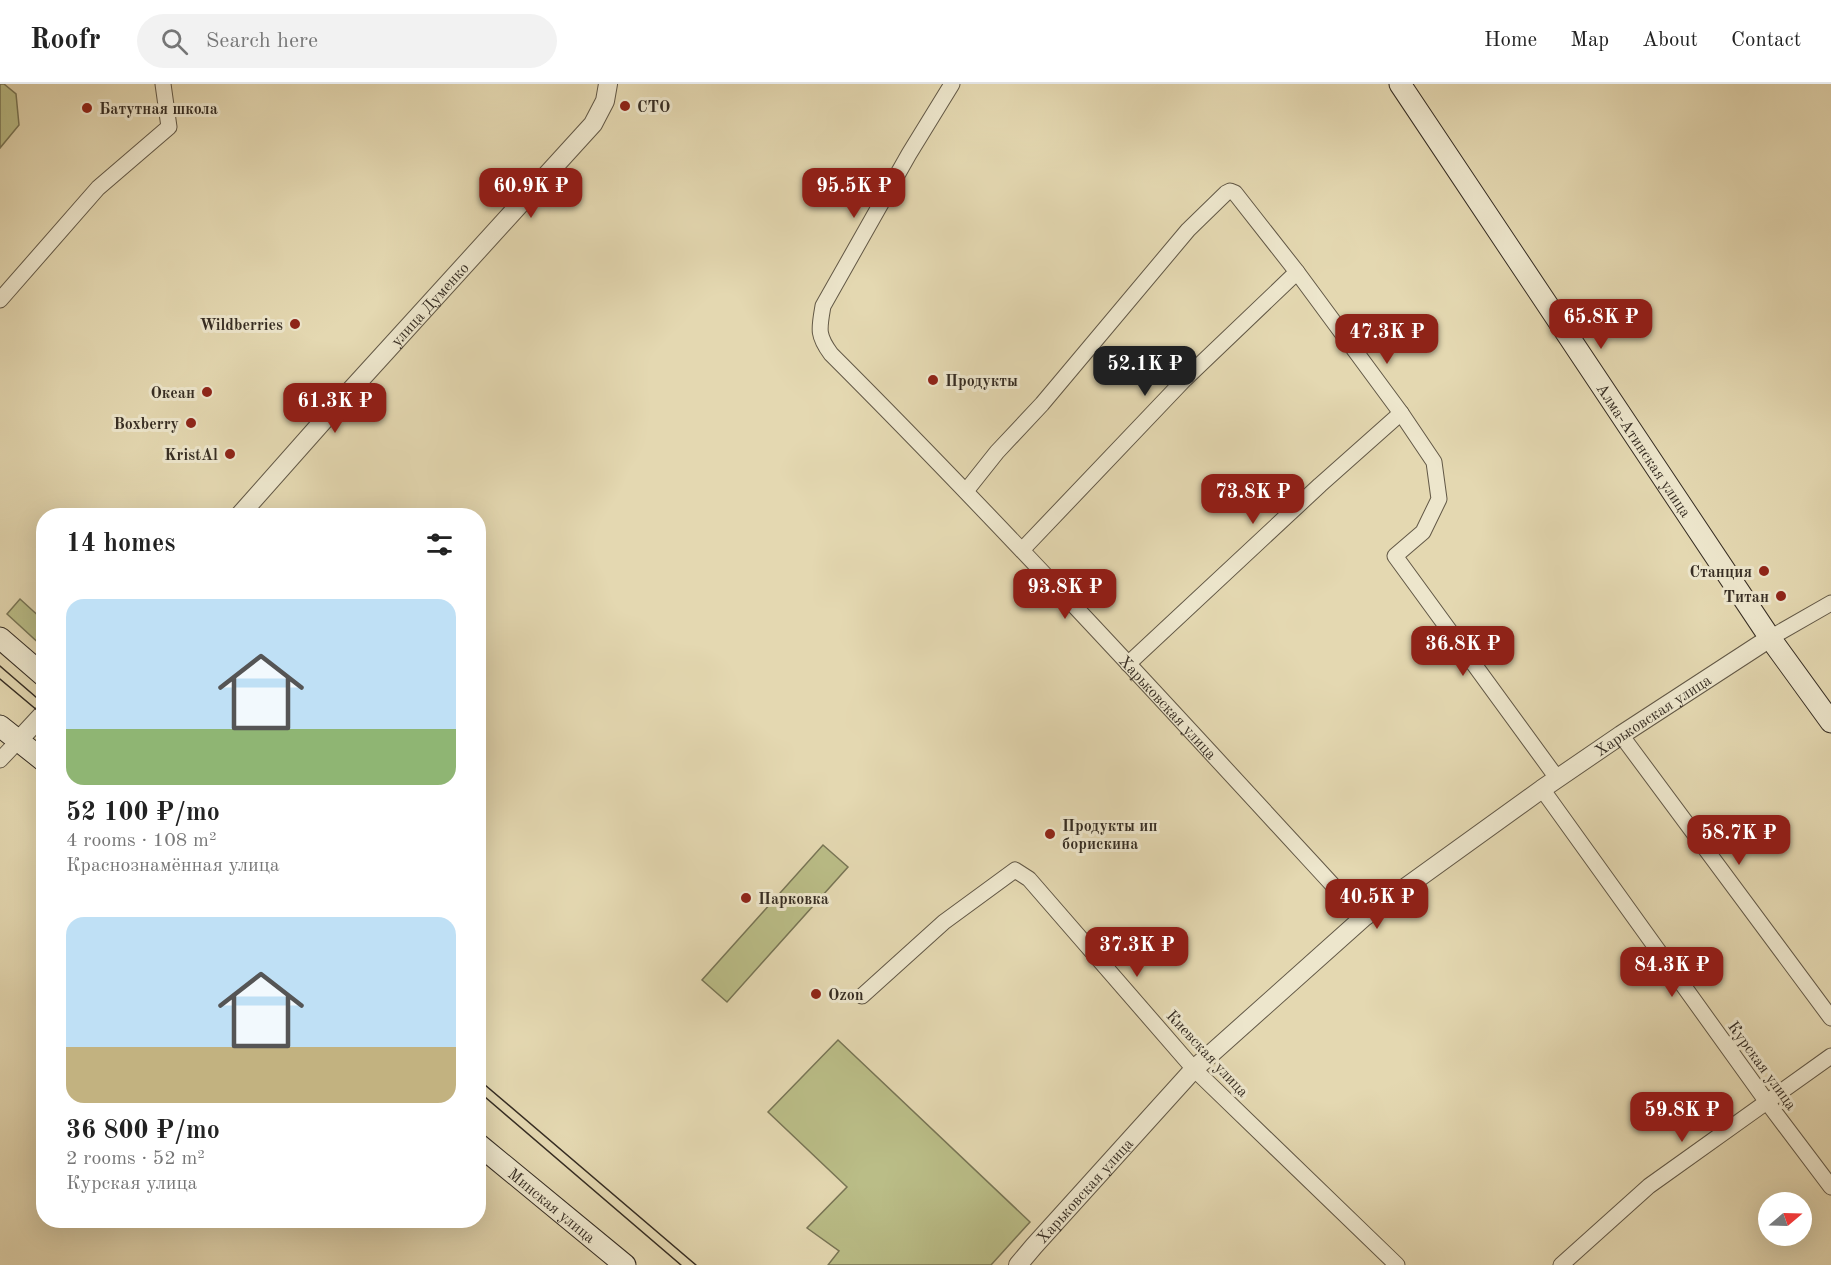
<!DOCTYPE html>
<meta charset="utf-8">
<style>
:root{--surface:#fff;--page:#f2f2f2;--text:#222;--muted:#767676;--line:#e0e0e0;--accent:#8f2418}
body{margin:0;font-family:"Old Standard TT",serif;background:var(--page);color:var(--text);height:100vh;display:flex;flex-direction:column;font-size:22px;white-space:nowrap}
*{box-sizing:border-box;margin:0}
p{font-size:20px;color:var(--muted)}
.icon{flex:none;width:33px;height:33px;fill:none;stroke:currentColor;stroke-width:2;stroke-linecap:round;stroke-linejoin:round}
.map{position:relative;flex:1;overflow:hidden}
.panel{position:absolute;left:36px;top:424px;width:450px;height:720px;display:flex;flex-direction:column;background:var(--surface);border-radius:24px;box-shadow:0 6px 24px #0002}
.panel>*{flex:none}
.needle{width:39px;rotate:71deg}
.buttons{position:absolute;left:1758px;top:1108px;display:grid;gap:12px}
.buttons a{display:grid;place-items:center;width:54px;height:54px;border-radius:50%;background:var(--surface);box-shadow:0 6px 24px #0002;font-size:30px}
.price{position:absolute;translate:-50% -51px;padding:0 14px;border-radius:12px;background:var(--accent);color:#fff;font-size:20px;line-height:39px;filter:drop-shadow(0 2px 3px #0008)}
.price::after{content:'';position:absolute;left:50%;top:36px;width:18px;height:14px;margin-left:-9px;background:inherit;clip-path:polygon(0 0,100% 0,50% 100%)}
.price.active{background:#222;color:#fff}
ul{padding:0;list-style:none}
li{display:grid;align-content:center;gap:12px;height:318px;padding:0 30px}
li span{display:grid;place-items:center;height:186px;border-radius:18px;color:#555}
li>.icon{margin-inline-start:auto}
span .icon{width:108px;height:108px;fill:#fffc;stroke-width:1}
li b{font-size:26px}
h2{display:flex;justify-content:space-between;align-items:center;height:72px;padding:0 30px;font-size:26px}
header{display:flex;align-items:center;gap:36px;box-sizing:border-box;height:84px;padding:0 30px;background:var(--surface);border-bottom:2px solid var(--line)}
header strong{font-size:28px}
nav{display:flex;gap:33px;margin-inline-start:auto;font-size:21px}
.search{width:420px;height:54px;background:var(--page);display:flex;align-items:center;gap:15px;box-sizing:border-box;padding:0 21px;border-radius:33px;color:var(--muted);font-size:22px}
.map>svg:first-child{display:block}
</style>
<header>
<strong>Roofr</strong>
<div class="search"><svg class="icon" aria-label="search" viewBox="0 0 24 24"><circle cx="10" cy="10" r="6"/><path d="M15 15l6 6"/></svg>Search here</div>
<nav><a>Home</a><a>Map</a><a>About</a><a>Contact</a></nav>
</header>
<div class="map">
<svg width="1831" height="1181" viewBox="0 0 1831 1181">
<rect width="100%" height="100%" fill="#e4d8b1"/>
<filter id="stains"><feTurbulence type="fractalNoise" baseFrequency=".00333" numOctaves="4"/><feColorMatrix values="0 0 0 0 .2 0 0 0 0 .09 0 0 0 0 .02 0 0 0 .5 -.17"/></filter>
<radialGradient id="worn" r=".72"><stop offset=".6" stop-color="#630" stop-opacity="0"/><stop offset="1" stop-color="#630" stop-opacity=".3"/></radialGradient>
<!-- green -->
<path fill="#babd87" stroke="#787555" stroke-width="1.5" d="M 0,0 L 4,0 L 16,10 L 19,41 L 0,64 Z
M 20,515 L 43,536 L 43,563 L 7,530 Z
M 823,761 L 848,783 L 727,918 L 702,896 Z
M 838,956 L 1030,1138 L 991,1181 L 828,1181 L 839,1167 L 807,1144 L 847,1103 L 768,1028 Z"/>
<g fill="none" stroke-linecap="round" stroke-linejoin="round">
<defs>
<g id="minor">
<path id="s1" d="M 952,0 L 909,70 L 823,222 C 819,245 817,251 831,270 C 1014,453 1188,644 1363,834"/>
<path d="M 0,216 L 98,104 L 169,43 L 163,0"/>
<path d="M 966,407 L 997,368 L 1042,320 L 1188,146 L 1226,109 L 1230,107 L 1235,109 L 1297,188 L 1401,329 L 1434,378 L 1439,415 L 1423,448 L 1395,472 L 1557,694"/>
<path d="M 1022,466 L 1185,295 L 1297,188"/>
<path d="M 1770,554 L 1831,519"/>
<path d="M 1128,580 L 1320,401 L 1401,329"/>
<path d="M 1621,651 L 1831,934"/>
<path d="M 0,676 L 18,657"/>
<path d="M 1542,705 L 1767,1018 L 1831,1103"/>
<path d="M 862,912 L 944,838 L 1015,786 L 1029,795 L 1194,985 L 1397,1181"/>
<path d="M 1561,1181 L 1649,1102 L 1831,972"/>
</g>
<g id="tertiary">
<path id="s2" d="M 239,432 L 340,318 L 593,40 L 605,17 L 608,0"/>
<path d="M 18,657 L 44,629"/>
<path id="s3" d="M 1018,1181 L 1034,1162 L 1194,985 L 1363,834 L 1542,705 L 1621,651 L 1770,554"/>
</g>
<g id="secondary">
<path id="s4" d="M 1400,0 L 1770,554 L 1831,638"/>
<path d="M 0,554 L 44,592"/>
<path d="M 0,642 L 44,677"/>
<path id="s5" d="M 478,1060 L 625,1181"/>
</g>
</defs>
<!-- minor casing -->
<use href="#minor" stroke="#625846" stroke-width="17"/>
<!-- tertiary casing -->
<use href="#tertiary" stroke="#625846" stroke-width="20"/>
<!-- secondary casing -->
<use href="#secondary" stroke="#362d23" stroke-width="23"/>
<!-- minor -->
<use href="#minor" stroke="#ede6cc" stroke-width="15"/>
<!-- tertiary -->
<use href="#tertiary" stroke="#ede6cc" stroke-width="18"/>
<!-- secondary -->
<use href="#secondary" stroke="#ede6cc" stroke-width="21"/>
<!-- tram -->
<path stroke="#362d23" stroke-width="1.5" d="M 0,582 L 44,620
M 0,595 L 44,632
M 478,995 L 696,1181
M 478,1007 L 681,1181"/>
</g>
<!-- markers -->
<g fill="#8f2418" stroke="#ede6cc" stroke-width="2">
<circle cx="625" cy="22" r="6"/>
<circle cx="87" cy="24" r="6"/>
<circle cx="295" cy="240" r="6"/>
<circle cx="933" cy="296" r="6"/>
<circle cx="207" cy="308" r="6"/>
<circle cx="191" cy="339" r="6"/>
<circle cx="230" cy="370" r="6"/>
<circle cx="1764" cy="487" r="6"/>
<circle cx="1781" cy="512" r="6"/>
<circle cx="1050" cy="750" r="6"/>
<circle cx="746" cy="814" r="6"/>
<circle cx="816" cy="910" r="6"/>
</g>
<g text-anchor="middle" stroke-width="6" stroke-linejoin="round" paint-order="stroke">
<!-- poi labels -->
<g font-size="16" font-weight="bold" fill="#362d23" stroke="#ede6cc" text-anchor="start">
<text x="637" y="28">СТО</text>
<text x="99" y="30">Батутная школа</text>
<text x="283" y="246" text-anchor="end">Wildberries</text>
<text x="945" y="302">Продукты</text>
<text x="195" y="314" text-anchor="end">Океан</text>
<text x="179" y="345" text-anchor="end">Boxberry</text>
<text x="218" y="376" text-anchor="end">KristAl</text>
<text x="1752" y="493" text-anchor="end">Станция</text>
<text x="1769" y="518" text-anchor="end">Титан</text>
<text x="1062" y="747">Продукты ип<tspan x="1062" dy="18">борискина</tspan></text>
<text x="758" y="820">Парковка</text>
<text x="828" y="916">Ozon</text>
</g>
<!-- street labels -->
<g font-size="16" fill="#362d23" stroke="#ede6cc">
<text dy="6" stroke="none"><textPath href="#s2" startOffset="285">улица Думенко</textPath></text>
<text dy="6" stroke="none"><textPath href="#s4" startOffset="440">Алма-Атинская улица</textPath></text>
<text dy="6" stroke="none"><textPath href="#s1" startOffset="796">Харьковская улица</textPath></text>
<text dy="6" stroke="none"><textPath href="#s3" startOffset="844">Харьковская улица</textPath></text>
<text transform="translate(1208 969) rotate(47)" y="6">Киевская улица</text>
<text transform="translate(1763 981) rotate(54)" y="6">Курская улица</text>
<text dy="6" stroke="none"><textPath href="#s3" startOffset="100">Харьковская улица</textPath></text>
<text dy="6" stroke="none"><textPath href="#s5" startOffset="96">Минская улица</textPath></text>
</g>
</g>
<rect width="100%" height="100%" filter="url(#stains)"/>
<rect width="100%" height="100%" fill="url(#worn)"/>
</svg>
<div class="buttons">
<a><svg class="needle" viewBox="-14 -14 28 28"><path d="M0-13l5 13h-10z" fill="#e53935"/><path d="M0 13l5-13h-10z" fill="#767676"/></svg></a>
</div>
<b class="price" style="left:531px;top:135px">60.9K ₽</b>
<b class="price" style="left:854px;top:135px">95.5K ₽</b>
<b class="price" style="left:1601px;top:266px">65.8K ₽</b>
<b class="price" style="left:1387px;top:281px">47.3K ₽</b>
<b class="price active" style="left:1145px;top:313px">52.1K ₽</b>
<b class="price" style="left:335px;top:350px">61.3K ₽</b>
<b class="price" style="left:1253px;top:441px">73.8K ₽</b>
<b class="price" style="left:1065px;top:536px">93.8K ₽</b>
<b class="price" style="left:1463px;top:593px">36.8K ₽</b>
<b class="price" style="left:1739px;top:782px">58.7K ₽</b>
<b class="price" style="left:1377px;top:846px">40.5K ₽</b>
<b class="price" style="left:1137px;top:894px">37.3K ₽</b>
<b class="price" style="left:1672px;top:914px">84.3K ₽</b>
<b class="price" style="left:1682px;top:1059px">59.8K ₽</b>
<section class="panel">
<h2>14 homes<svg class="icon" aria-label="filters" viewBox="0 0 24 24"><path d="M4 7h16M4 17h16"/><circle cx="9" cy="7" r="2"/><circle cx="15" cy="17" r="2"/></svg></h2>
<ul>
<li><span style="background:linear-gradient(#bfe0f5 70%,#8fb573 0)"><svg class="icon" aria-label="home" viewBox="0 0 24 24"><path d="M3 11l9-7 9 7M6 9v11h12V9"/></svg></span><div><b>52 100 ₽/mo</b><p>4 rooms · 108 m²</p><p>Краснознамённая улица</p></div></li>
<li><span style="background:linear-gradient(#bfe0f5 70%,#c2b280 0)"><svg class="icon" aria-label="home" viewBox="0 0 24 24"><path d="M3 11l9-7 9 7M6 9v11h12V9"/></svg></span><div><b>36 800 ₽/mo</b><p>2 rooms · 52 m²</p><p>Курская улица</p></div></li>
</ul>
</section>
</div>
